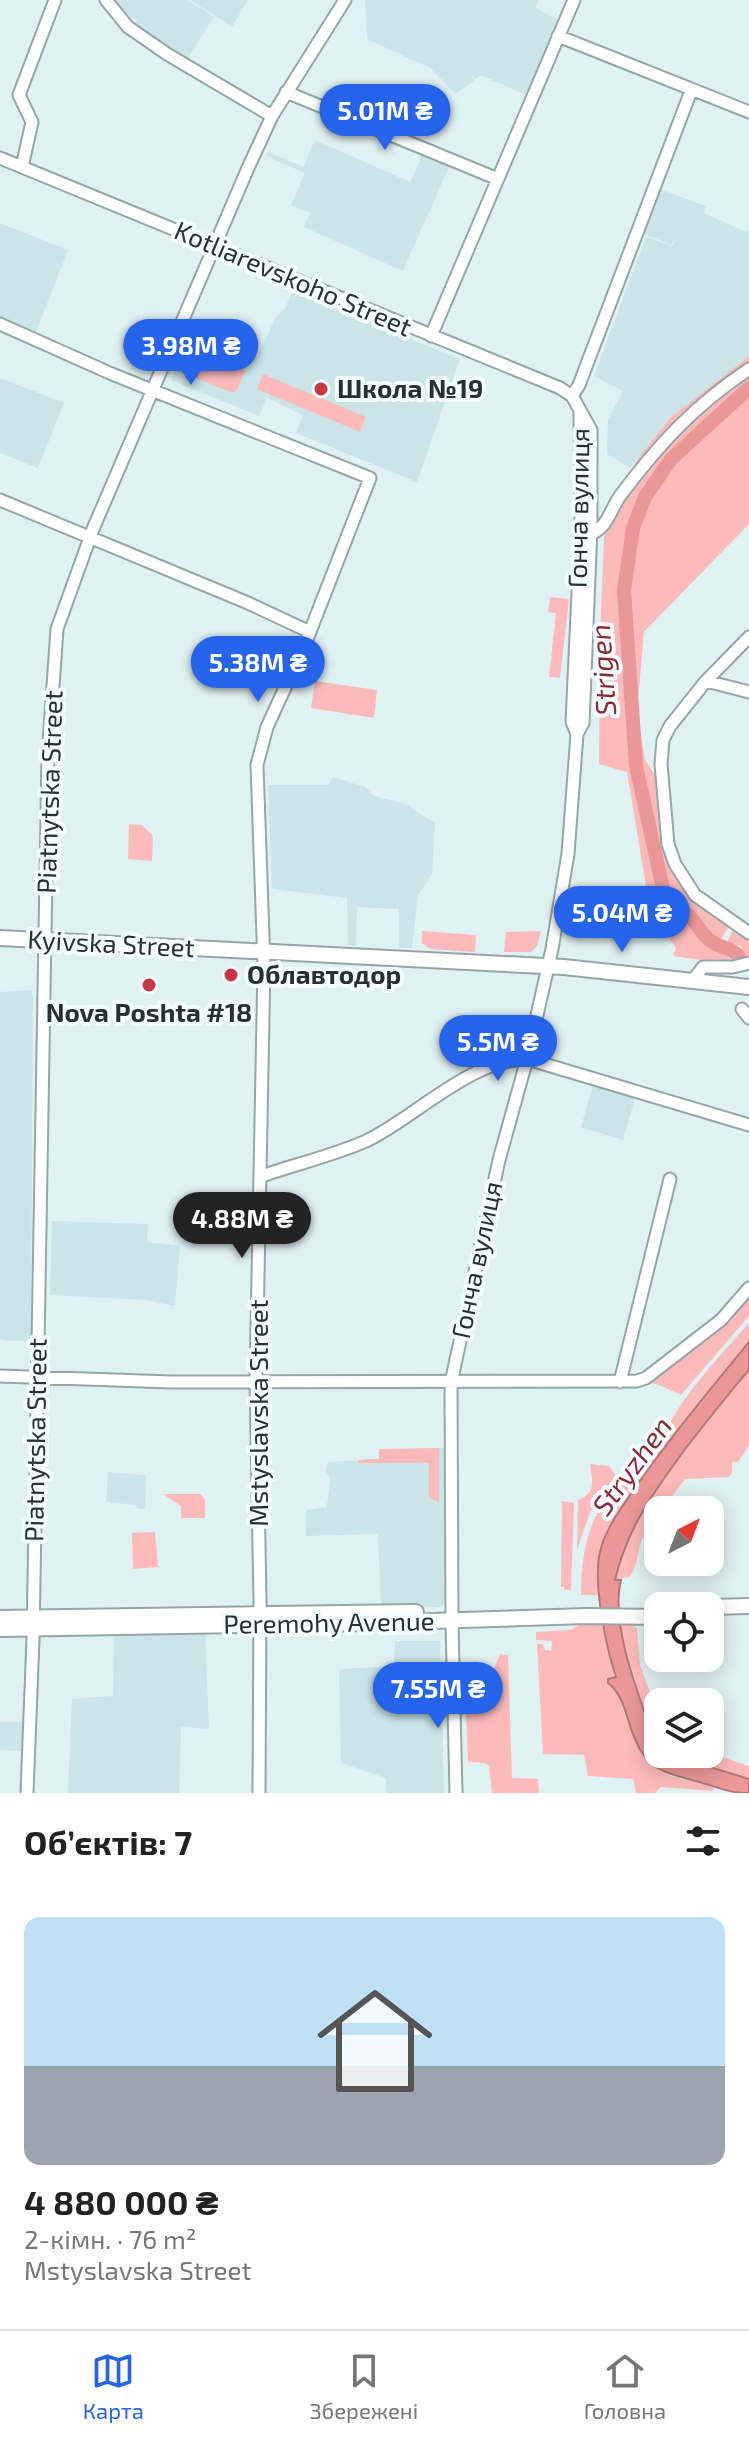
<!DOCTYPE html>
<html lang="uk">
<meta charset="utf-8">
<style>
:root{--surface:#fff;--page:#f2f2f2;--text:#222;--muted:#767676;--line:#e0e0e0;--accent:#2563eb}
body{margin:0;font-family:"Exo 2",sans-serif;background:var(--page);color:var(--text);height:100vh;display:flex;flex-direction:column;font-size:30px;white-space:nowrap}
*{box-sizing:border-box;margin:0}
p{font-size:26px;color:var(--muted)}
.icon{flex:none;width:44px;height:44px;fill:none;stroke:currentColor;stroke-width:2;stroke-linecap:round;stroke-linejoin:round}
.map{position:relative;height:1793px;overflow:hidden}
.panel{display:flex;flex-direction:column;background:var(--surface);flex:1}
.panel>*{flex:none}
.needle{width:52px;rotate:42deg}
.fabs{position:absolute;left:644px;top:1496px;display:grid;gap:16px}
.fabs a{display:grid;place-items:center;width:80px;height:80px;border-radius:16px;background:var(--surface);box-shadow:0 4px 20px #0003;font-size:40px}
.price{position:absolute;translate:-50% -68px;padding:0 18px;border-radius:28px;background:var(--accent);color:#fff;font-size:26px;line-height:52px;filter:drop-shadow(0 2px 4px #0008)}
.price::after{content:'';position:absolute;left:50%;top:48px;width:24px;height:18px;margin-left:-12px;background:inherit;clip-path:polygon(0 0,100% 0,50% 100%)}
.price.active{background:#222;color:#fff}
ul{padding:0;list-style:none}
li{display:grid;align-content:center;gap:16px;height:424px;padding:0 24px}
li span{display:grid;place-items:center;height:248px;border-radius:16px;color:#555}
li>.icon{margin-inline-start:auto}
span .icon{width:144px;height:144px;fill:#fffc;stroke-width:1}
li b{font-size:34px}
h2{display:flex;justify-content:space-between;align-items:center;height:96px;padding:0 24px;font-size:34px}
.tab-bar{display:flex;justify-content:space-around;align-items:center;height:112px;border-top:2px solid var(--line);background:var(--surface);font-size:22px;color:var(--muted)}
.tab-bar a{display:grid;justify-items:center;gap:4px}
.tab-bar .active{color:var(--accent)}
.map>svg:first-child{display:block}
</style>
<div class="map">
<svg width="749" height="1793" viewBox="0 0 749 1793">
<rect width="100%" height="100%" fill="#e0f1f4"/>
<!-- built -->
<path fill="#cae4e7" d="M 113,0 L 188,0 L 214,17 L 185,62 L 134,26 L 137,20 L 118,9 Z
M 190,0 L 248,0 L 232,27 Z
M 365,0 L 539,0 L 536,8 L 563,23 L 526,95 L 481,75 L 456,94 L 430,68 L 367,39 Z
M 315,140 L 410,182 L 424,151 L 451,163 L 403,271 L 304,227 L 310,213 L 291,205 L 305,173 L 266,156 L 268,152 L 303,167 Z
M 657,188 L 706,206 L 704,213 L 746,232 L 749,230 L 749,356 L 671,417 L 630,468 L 607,454 L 608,419 L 623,391 L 594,376 L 646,237 L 672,246 L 677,235 L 671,245 L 640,232 Z
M 0,223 L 68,250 L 35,334 L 0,319 Z
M 292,292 L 460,359 L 417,482 L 296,433 L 303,415 L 267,398 L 259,416 L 171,380 L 192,329 L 258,356 L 275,318 L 285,308 Z
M 0,378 L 64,403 L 38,468 L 0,453 Z
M 333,777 L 365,787 L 374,796 L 403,803 L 435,823 L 432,874 L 418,895 L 412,948 L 399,948 L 399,909 L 357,907 L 356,946 L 348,945 L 347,898 L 272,889 L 268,785 L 329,785 Z
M 31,990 L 33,997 L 31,1341 L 10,1341 L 0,1339 L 0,992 Z
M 593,1085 L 635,1098 L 623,1140 L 581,1127 Z
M 52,1221 L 148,1224 L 147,1242 L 180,1246 L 175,1306 L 146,1300 L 50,1295 Z
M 446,1448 L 447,1601 L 440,1607 L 381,1609 L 378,1534 L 306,1536 L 306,1510 L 327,1507 L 330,1480 L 326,1471 L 328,1462 L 379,1459 L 379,1449 Z
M 108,1472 L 146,1475 L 145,1509 L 137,1509 L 136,1505 L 106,1502 Z
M 205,1631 L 209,1729 L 181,1727 L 179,1793 L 68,1793 L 72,1699 L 113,1696 L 114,1632 Z
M 395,1641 L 440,1641 L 444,1793 L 386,1793 L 386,1778 L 341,1763 L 339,1672 L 342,1669 L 394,1666 Z
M 0,1722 L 24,1722 L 23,1751 L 0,1750 Z"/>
<!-- green -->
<path fill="#fcbbba" d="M 193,346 L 243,365 L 245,371 L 237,390 L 232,393 L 182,372 L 188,349 Z
M 749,356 L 749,524 L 644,632 L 637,711 L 645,760 L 657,778 L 673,875 L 730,925 L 718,944 L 728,950 L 726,953 L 728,958 L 732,959 L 743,949 L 740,945 L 732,947 L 727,943 L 733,930 L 749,942 L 749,961 L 738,965 L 673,956 L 676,948 L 650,910 L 627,772 L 599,764 L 600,635 L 605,516 L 639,457 L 671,417 Z
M 263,374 L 366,417 L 360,432 L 257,389 Z
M 550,597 L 569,599 L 560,678 L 549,677 L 556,613 L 548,612 Z
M 315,681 L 377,690 L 374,718 L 311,708 Z
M 129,824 L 142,825 L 153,836 L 152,861 L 128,859 Z
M 422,931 L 476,935 L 475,952 L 430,949 L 422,943 Z
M 541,931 L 537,946 L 531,952 L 504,952 L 506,932 Z
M 749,1292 L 749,1316 L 681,1395 L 657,1384 L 645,1382 Z
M 749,1323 L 749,1342 L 652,1463 L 613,1520 L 605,1535 L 599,1557 L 601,1595 L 581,1595 C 581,1512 610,1493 661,1435 C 671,1425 676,1410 685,1399 C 704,1372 727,1348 749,1323 Z
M 749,1370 L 749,1445 L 738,1462 L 732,1462 L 732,1473 L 729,1477 L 685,1479 L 662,1510 L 658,1510 C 657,1522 647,1528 642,1539 C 637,1552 638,1565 630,1577 L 615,1580 C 627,1528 656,1489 688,1447 C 708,1420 727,1394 749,1370 Z
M 439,1448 L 439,1502 L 429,1498 L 429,1463 L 358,1463 L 358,1460 L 379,1459 L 379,1449 Z
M 590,1464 L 609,1466 L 616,1476 L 590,1512 L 577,1550 L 578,1500 C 597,1493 592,1480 590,1464 Z
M 163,1494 L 201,1494 L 205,1500 L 205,1518 L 181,1518 L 181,1506 Z
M 562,1501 L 574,1503 L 571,1590 L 564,1590 L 564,1587 L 561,1587 Z
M 155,1532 L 158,1567 L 133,1569 L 132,1533 Z
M 584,1623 L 603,1623 C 612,1664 625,1754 666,1774 C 681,1781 699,1781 714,1787 L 713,1791 L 661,1787 L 655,1793 L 636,1793 L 633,1779 L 588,1776 L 584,1755 L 543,1754 L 537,1644 L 543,1644 L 545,1650 L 551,1651 L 552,1641 L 536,1640 L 536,1632 L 570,1630 Z
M 618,1623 L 630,1623 L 637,1628 L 640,1665 L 658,1714 L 658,1742 L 647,1720 Z
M 500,1654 L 508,1655 L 512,1778 L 538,1779 L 539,1793 L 492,1793 L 489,1766 L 485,1763 L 468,1762 L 465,1688 L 487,1687 Z
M 710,1753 L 749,1766 L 749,1779 L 668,1754 Z"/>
<!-- water -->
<path fill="#eb9797" stroke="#b17878" stroke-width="2" d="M 749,1342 L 749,1370 C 727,1395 707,1421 686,1448 C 655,1490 627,1528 615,1580 L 621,1580 C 611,1619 633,1680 647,1719 C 651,1732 658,1740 658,1754 L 668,1754 L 749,1779 L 749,1793 C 730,1793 723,1789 706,1784 C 675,1774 650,1776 635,1739 C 626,1719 625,1696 608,1683 L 608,1679 L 616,1677 C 606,1647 594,1588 599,1557 C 603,1532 619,1512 632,1492 C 668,1440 709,1391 749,1342 Z"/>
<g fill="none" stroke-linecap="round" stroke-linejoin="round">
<!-- river -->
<path stroke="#eb9797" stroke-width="14" d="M 738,955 C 730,948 723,948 714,943 C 702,937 698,923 687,914 C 676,905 671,909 664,893 L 636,766 L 624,590 L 633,528 L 645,497 L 671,459 L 749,388"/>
<defs>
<path id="minor" d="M 106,0 L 128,27 L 167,54 L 272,116
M 558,36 L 749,112
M 286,92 L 498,179
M 0,158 L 560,388 L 572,396 L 591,430 L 591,528 L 583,723 L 577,734 L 568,854 L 552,949 L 527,1059 L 499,1160 L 451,1383 L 452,1621 L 456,1793
M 22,167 L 32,122 L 19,95 L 55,0
M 0,324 L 112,374 L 370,478 L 306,642 L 267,727 L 257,765 L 264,965 L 256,1380 L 260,1601 L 259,1793
M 431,336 L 574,0
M 572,396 L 579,385 L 691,91
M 0,500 L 248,603 L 310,632
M 591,534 C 608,527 610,510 620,496 C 659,444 695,405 749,369
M 749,637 L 706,681 L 670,726 L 663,740 L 661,764 L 668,844 L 675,864 L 695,895 L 749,933
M 706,681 L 749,692
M 577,734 L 572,722 L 581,527 L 580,412
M 693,980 L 703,967 L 733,967 L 749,963
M 742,1009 L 749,1018
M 262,1176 C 296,1164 332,1156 366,1141 C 414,1119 480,1050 534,1061 L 749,1125
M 0,1376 L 171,1382 L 637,1381 L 646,1378 L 721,1320 L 749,1288
M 620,1382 L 670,1179
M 27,1793 L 33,1639 L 48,757 L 57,629 L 93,529 L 248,168 L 272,116 L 345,0"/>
<path id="major" d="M 0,938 L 564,967 L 749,987
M 710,1607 L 749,1606
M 0,1618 L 416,1612
M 0,1629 L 370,1623 L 586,1616 L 658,1617"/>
</defs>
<!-- minor casing -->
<use href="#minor" stroke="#96a6a8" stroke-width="15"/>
<!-- major casing -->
<use href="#major" stroke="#96a6a8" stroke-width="18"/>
<!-- minor -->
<use href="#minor" stroke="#fff" stroke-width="11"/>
<!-- major -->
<use href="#major" stroke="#fff" stroke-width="14"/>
</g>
<!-- markers -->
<g fill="#c63645" stroke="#f3fdff" stroke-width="3">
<circle cx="321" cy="389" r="8"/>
<circle cx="231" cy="975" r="8"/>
<circle cx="149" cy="985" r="8"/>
</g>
<g text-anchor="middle" stroke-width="8" stroke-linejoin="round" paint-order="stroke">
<!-- street labels -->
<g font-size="26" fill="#293031" stroke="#f3fdff">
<text transform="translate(293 279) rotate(23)" y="9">Kotliarevskoho Street</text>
<text transform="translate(579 508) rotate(-89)" y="9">Гонча вулиця</text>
<text transform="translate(50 792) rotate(-88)" y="9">Piatnytska Street</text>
<text transform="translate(111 944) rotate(3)" y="9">Kyivska Street</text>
<text transform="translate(477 1260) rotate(-78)" y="9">Гонча вулиця</text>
<text transform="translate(259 1413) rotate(-90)" y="9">Mstyslavska Street</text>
<text transform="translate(36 1440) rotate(-89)" y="9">Piatnytska Street</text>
<text transform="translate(329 1623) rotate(-1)" y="9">Peremohy Avenue</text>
</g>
<!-- poi labels -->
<g font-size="26" font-weight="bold" fill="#293031" stroke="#f3fdff" text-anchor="start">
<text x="337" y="398">Школа №19</text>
<text x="247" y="984">Облавтодор</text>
<text x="149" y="1022" text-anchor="middle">Nova Poshta #18</text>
</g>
<!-- water labels -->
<g font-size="28" font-style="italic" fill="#892831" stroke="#f3fdff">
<text transform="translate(603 670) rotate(-94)" y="10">Strigen</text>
<text transform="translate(632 1466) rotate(-54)" y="10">Stryzhen</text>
</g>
</g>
</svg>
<div class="fabs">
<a><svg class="needle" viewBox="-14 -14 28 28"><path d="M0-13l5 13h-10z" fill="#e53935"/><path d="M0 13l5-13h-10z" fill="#767676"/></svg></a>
<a><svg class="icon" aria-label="locate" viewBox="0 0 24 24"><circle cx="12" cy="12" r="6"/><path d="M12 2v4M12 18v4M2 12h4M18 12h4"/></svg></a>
<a><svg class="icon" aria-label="layers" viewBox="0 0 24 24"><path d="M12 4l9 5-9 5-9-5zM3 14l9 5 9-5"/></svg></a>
</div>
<b class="price" style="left:385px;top:152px">5.01M ₴</b>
<b class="price" style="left:191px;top:387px">3.98M ₴</b>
<b class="price" style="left:258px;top:704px">5.38M ₴</b>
<b class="price" style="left:622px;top:954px">5.04M ₴</b>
<b class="price" style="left:498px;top:1083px">5.5M ₴</b>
<b class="price active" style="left:242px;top:1260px">4.88M ₴</b>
<b class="price" style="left:438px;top:1730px">7.55M ₴</b>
</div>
<section class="panel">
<h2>Об’єктів: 7<svg class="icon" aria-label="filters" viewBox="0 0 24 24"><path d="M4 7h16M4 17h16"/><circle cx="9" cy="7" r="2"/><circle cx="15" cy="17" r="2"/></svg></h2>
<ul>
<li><span style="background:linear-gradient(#bfe0f5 60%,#9aa5b1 0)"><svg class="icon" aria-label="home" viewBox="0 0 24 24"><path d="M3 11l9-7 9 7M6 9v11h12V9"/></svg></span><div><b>4 880 000 ₴</b><p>2-кімн. · 76 m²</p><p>Mstyslavska Street</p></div></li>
</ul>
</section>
<nav class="tab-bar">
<a class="active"><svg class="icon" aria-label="map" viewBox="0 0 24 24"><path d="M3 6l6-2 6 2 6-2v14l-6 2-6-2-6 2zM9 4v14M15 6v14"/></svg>Карта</a>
<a><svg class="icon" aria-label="saved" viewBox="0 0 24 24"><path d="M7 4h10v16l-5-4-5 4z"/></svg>Збережені</a>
<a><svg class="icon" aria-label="home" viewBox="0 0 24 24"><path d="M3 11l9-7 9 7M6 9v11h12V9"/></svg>Головна</a>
</nav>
